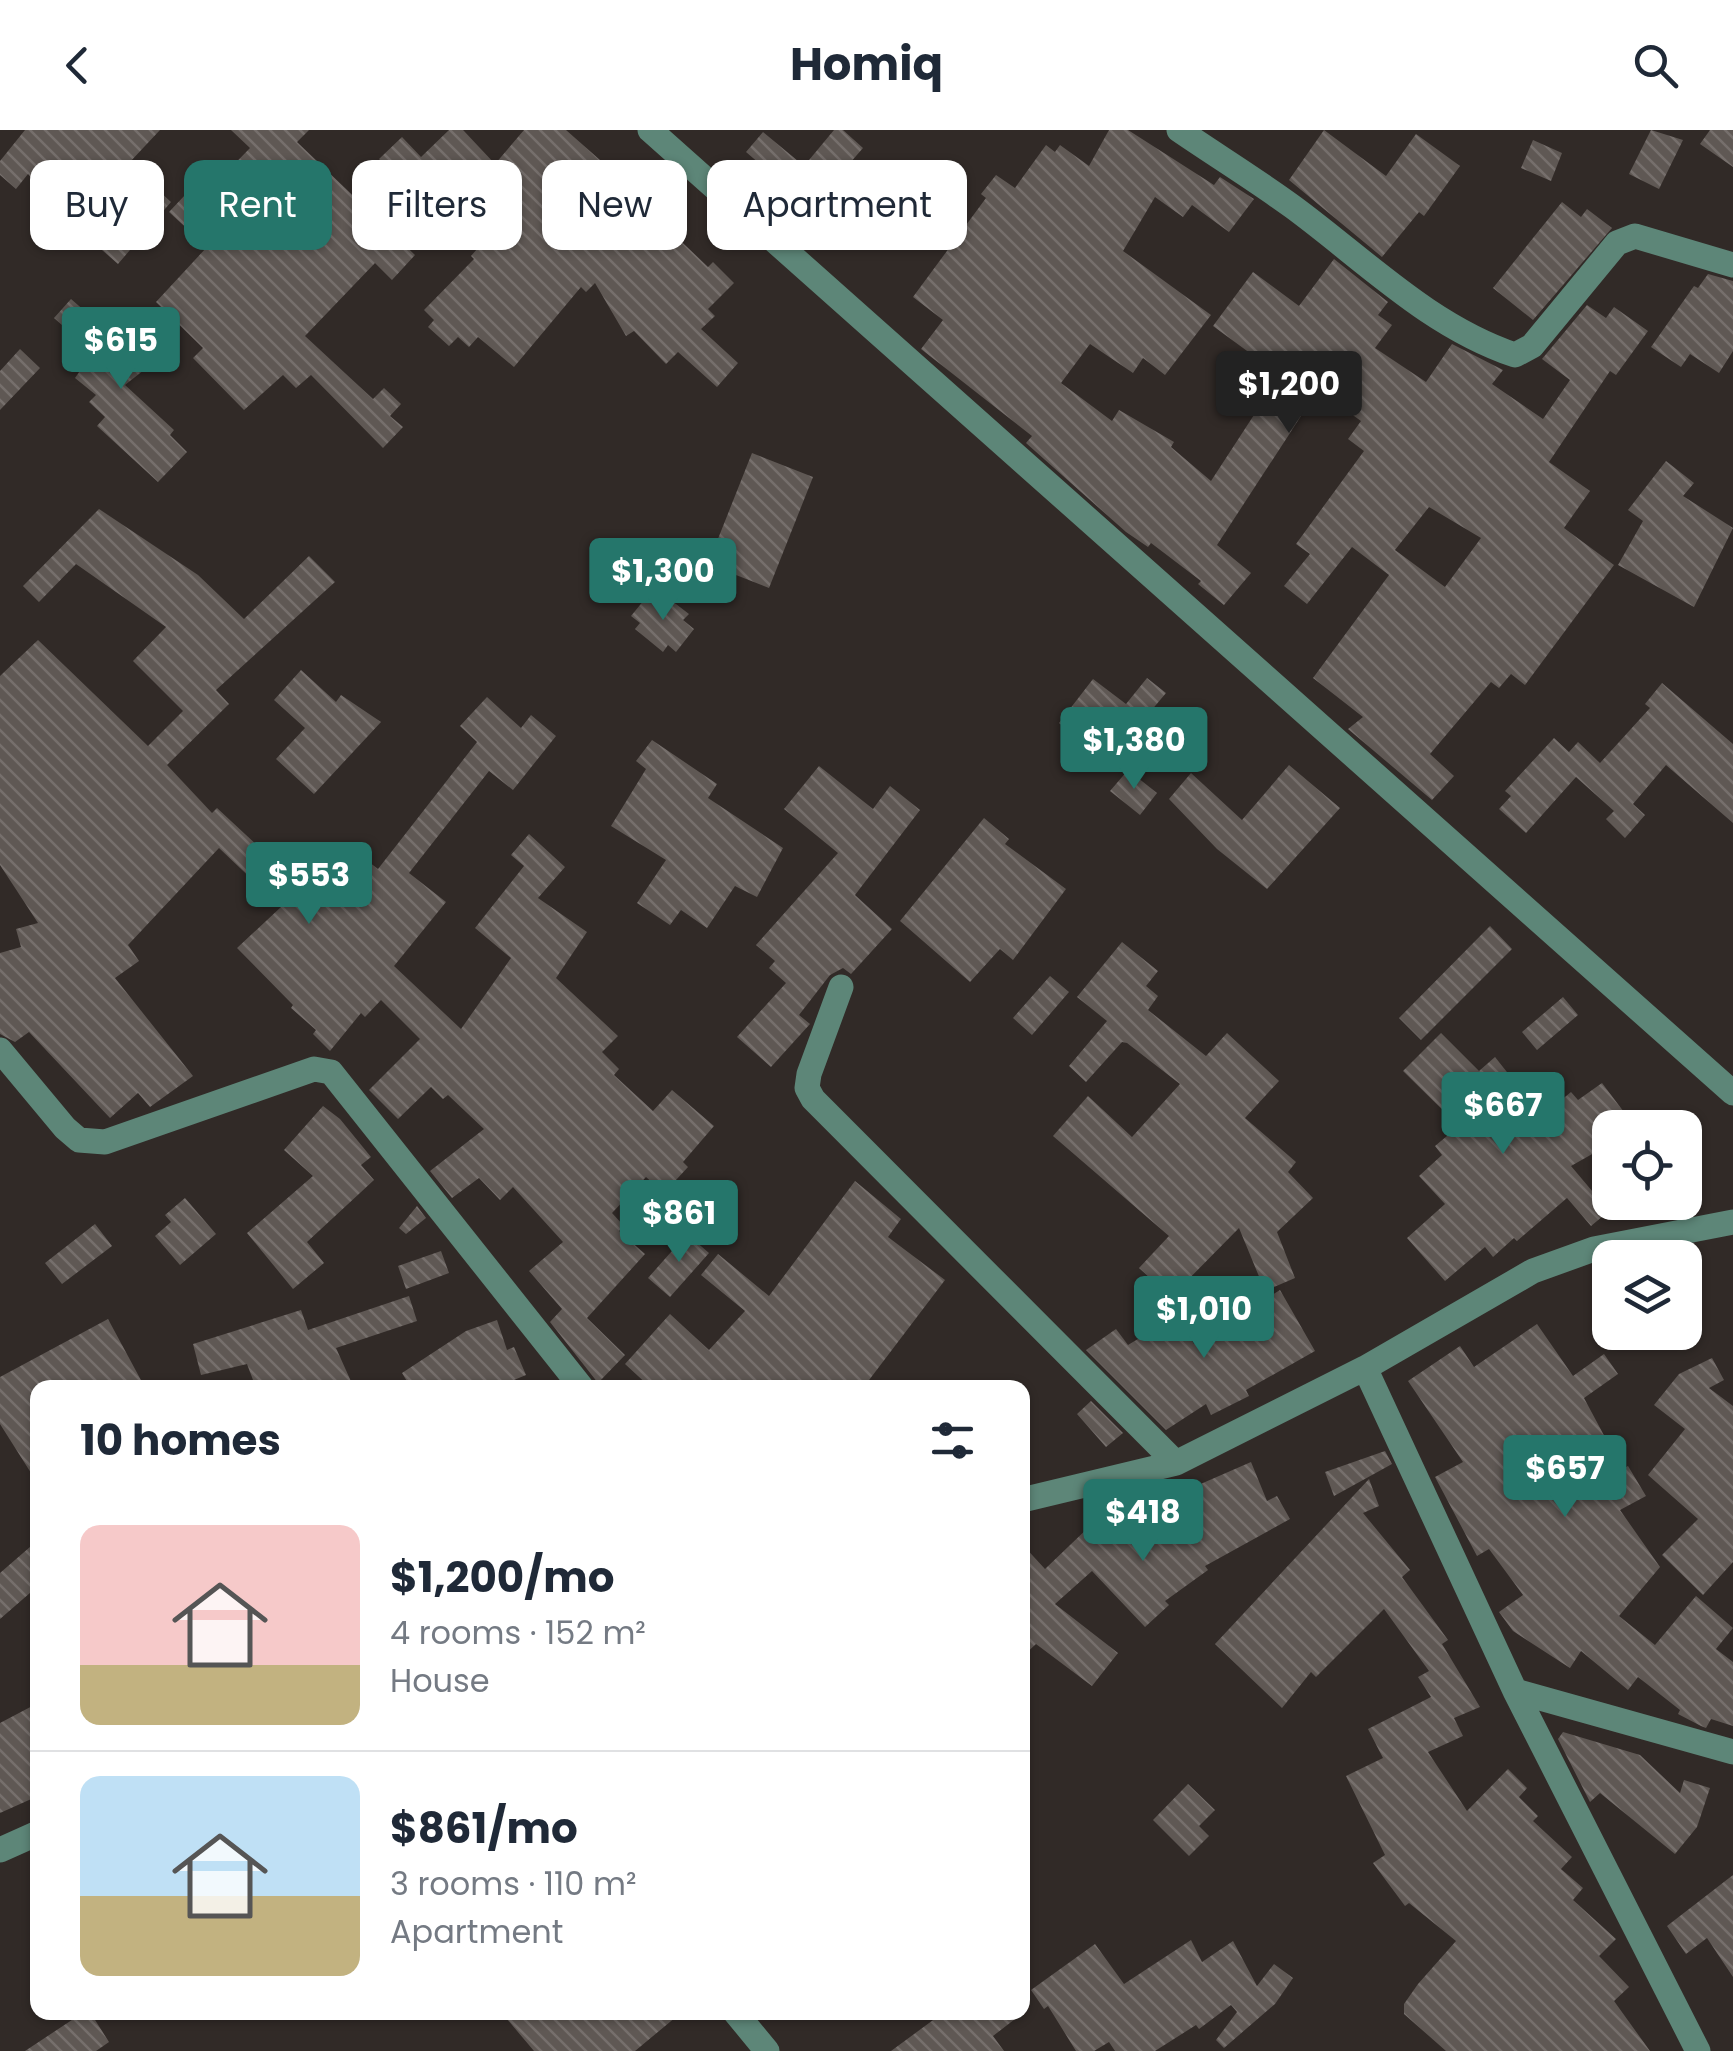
<!DOCTYPE html>
<meta charset="utf-8">
<style>
:root{--surface:#fff;--page:#f6f6f7;--text:#1f2937;--muted:#747a83;--line:#e0e1e3;--accent:#25766b}
body{margin:0;font-family:Poppins,sans-serif;background:var(--page);color:var(--text);height:100vh;display:flex;flex-direction:column;font-size:38px;white-space:nowrap}
*{box-sizing:border-box;margin:0}
p{font-size:32px;color:var(--muted)}
.icon{flex:none;width:55px;height:55px;fill:none;stroke:currentColor;stroke-width:2;stroke-linecap:round;stroke-linejoin:round}
.map{position:relative;flex:1;overflow:hidden}
.drawer{position:absolute;left:30px;top:1250px;width:1000px;height:640px;display:flex;flex-direction:column;background:var(--surface);border-radius:20px;box-shadow:0 2px 8px #0004}
.drawer>*{flex:none}
.top-card{position:absolute;left:30px;top:30px;width:1000px;height:90px;display:flex;gap:20px}
.buttons{position:absolute;left:1592px;top:980px;display:grid;gap:20px}
.buttons a{display:grid;place-items:center;width:110px;height:110px;border-radius:20px;background:var(--surface);box-shadow:0 2px 8px #0004;font-size:50px}
.price{position:absolute;translate:-50% -85px;padding:0 22px;border-radius:10px;background:var(--accent);color:#fff;font-size:32px;line-height:65px;filter:drop-shadow(0 2px 5px #0008)}
.price::after{content:'';position:absolute;left:50%;top:60px;width:30px;height:22px;margin-left:-15px;background:inherit;clip-path:polygon(0 0,100% 0,50% 100%)}
.price.on{background:#222;color:#fff}
ul{padding:0;list-style:none}
li{display:flex;align-items:center;gap:30px;height:250px;padding:0 50px}
li+li{border-top:2px solid var(--line)}
li span{display:grid;place-items:center;flex:none;width:280px;height:200px;border-radius:20px;color:#555}
li>.icon{margin-inline-start:auto}
span .icon{width:120px;height:120px;fill:#fffc;stroke-width:1}
li b{font-size:42px}
h2{display:flex;justify-content:space-between;align-items:center;height:120px;padding:0 50px;font-size:42px}
.chip{padding:0 35px;border-radius:20px;background:var(--surface);box-shadow:0 2px 8px #0004;font-size:35px;line-height:90px}
.chip.on{background:var(--accent);color:#fff}
header{display:flex;justify-content:space-between;align-items:center;height:130px;padding:0 50px;background:var(--surface);font-size:45px;font-weight:700}
.map>svg:first-child{display:block}
</style>
<header><svg class="icon" aria-label="back" viewBox="0 0 24 24"><path d="M15 5l-7 7 7 7"/></svg>Homiq<svg class="icon" aria-label="search" viewBox="0 0 24 24"><circle cx="10" cy="10" r="6"/><path d="M15 15l6 6"/></svg></header>
<div class="map">
<svg width="1733" height="1921" viewBox="0 0 1733 1921">
<defs>
<pattern id="building-back-hatch" width="6" height="6" patternUnits="userSpaceOnUse" patternTransform="scale(2.5)"><rect width="6" height="6" fill="#5f5854"/><path d="M-1 5l2 2M0 0l6 6M5-1l2 2" fill="none" stroke="#766f6c"/></pattern>
</defs>
<rect width="100%" height="100%" fill="#312a27"/>
<!-- building -->
<path fill="url(#building-back-hatch)" fill-rule="evenodd" d="M 25,0 L 160,0 L 129,33 L 171,72 L 118,134 L 78,99 L 28,44 L 16,59 L 0,45 L 0,31 Z
M 231,0 L 309,0 L 297,12 L 415,125 L 392,150 L 375,133 L 305,206 L 373,269 L 384,258 L 401,274 L 390,286 L 403,297 L 383,318 L 311,245 L 296,258 L 283,245 L 244,280 L 193,228 L 203,218 L 156,172 L 207,117 L 169,82 L 202,47 L 212,57 L 250,18 Z
M 449,0 L 463,0 L 495,34 L 524,0 L 566,0 L 643,68 L 640,72 L 708,137 L 713,132 L 734,153 L 708,179 L 715,186 L 701,199 L 738,233 L 717,257 L 678,222 L 666,234 L 634,201 L 626,206 L 595,153 L 586,162 L 581,157 L 514,237 L 478,207 L 469,217 L 458,207 L 449,216 L 428,197 L 434,190 L 424,180 L 474,129 L 471,126 L 517,73 L 490,48 L 443,96 L 379,29 L 402,7 L 421,27 Z
M 834,0 L 843,0 L 863,18 L 836,49 L 857,67 L 812,116 L 744,53 L 760,34 L 746,22 L 763,2 L 804,36 Z
M 1109,0 L 1128,0 L 1214,55 L 1220,47 L 1254,69 L 1229,102 L 1192,75 L 1183,87 L 1155,67 L 1123,121 L 1211,185 L 1165,245 L 1143,228 L 1133,243 L 1090,214 L 1061,253 L 1112,291 L 1119,280 L 1174,312 L 1171,317 L 1211,351 L 1280,245 L 1213,196 L 1253,142 L 1299,176 L 1334,129 L 1388,172 L 1378,185 L 1392,195 L 1375,218 L 1426,252 L 1452,214 L 1503,240 L 1492,254 L 1543,289 L 1570,250 L 1542,229 L 1587,175 L 1606,188 L 1614,177 L 1648,201 L 1616,245 L 1610,241 L 1549,332 L 1590,361 L 1564,398 L 1614,435 L 1525,555 L 1511,544 L 1499,558 L 1491,552 L 1430,624 L 1454,646 L 1432,670 L 1348,599 L 1363,587 L 1313,548 L 1389,445 L 1352,417 L 1307,474 L 1284,456 L 1310,424 L 1296,414 L 1364,321 L 1348,309 L 1361,291 L 1318,260 L 1217,415 L 1251,443 L 1224,475 L 1198,454 L 1201,451 L 1151,413 L 1148,417 L 1126,402 L 1026,313 L 1032,306 L 921,219 L 943,190 L 913,167 L 986,68 L 981,64 L 996,45 L 1015,58 L 1046,15 L 1055,22 L 1060,15 L 1089,36 ZM 1429,377 L 1481,408 L 1445,457 L 1395,420 Z
M 1324,0 L 1386,46 L 1416,4 L 1460,36 L 1424,86 L 1419,82 L 1382,127 L 1289,50 Z
M 1651,0 L 1683,10 L 1659,59 L 1629,44 Z
M 1710,0 L 1733,0 L 1733,37 L 1700,14 Z
M 1533,10 L 1562,23 L 1551,51 L 1521,38 Z
M 1562,72 L 1581,87 L 1587,79 L 1612,98 L 1533,190 L 1493,158 Z
M 1708,144 L 1733,151 L 1733,221 L 1719,243 L 1690,224 L 1681,237 L 1651,217 L 1694,156 L 1698,158 Z
M 71,169 L 101,195 L 107,187 L 131,206 L 128,210 L 149,236 L 125,255 L 174,300 L 170,305 L 187,322 L 158,352 L 97,296 L 105,287 L 89,272 L 96,265 L 75,248 L 93,222 L 54,188 Z
M 20,219 L 40,238 L 0,280 L 0,241 Z
M 752,323 L 813,347 L 769,458 L 708,434 Z
M 1666,331 L 1694,353 L 1683,366 L 1733,398 L 1694,477 L 1618,435 L 1643,391 L 1628,380 Z
M 99,379 L 198,445 L 244,489 L 309,426 L 335,452 L 216,560 L 229,574 L 167,635 L 212,683 L 217,678 L 306,761 L 347,715 L 378,739 L 477,612 L 460,596 L 487,567 L 521,598 L 531,585 L 556,606 L 513,660 L 489,641 L 409,743 L 446,772 L 394,836 L 461,899 L 511,828 L 475,798 L 524,736 L 511,725 L 529,704 L 565,737 L 538,768 L 587,802 L 556,848 L 618,906 L 602,922 L 619,939 L 614,945 L 653,981 L 672,960 L 714,996 L 683,1032 L 688,1037 L 664,1063 L 646,1047 L 612,1083 L 624,1096 L 619,1101 L 645,1124 L 587,1188 L 625,1225 L 598,1253 L 550,1192 L 562,1179 L 529,1141 L 563,1112 L 513,1057 L 500,1070 L 479,1048 L 452,1068 L 430,1041 L 484,999 L 448,965 L 443,969 L 431,957 L 398,989 L 369,960 L 420,909 L 381,870 L 365,887 L 361,883 L 330,921 L 313,904 L 316,900 L 291,878 L 293,875 L 237,818 L 281,777 L 219,718 L 128,815 L 139,831 L 115,848 L 193,946 L 150,977 L 138,963 L 110,988 L 29,902 L 15,912 L 0,904 L 0,823 L 21,817 L 16,799 L 38,793 L 0,735 L 0,546 L 38,510 L 148,616 L 183,581 L 133,531 L 166,497 L 76,434 L 39,472 L 23,456 Z
M 649,464 L 658,471 L 663,464 L 689,484 L 683,490 L 694,499 L 676,522 L 668,515 L 663,522 L 635,499 L 640,493 L 631,486 Z
M 301,540 L 336,572 L 341,565 L 381,592 L 314,664 L 276,629 L 305,598 L 274,570 Z
M 1147,548 L 1166,563 L 1108,632 L 1059,593 L 1093,549 L 1126,574 Z
M 1662,553 L 1733,614 L 1733,693 L 1666,635 L 1633,674 L 1645,685 L 1625,708 L 1606,689 L 1614,681 L 1576,647 L 1526,703 L 1499,679 L 1511,666 L 1505,661 L 1554,608 L 1569,622 L 1578,612 L 1600,633 L 1650,578 L 1645,574 Z
M 652,610 L 717,654 L 708,668 L 783,718 L 757,767 L 735,756 L 707,798 L 681,780 L 670,795 L 637,773 L 666,730 L 611,696 L 646,639 L 636,631 Z
M 1289,635 L 1340,678 L 1267,759 L 1217,719 L 1169,669 L 1191,643 L 1242,690 Z
M 819,636 L 873,679 L 890,656 L 920,680 L 855,765 L 892,799 L 851,844 L 843,838 L 830,845 L 799,885 L 810,894 L 771,937 L 737,907 L 786,853 L 769,838 L 775,831 L 756,815 L 838,723 L 784,679 Z
M 1128,640 L 1157,663 L 1140,685 L 1110,661 Z
M 984,688 L 1009,709 L 1005,714 L 1066,759 L 1013,830 L 1000,819 L 970,852 L 900,791 Z
M 1490,796 L 1512,819 L 1421,910 L 1399,888 Z
M 1122,812 L 1158,841 L 1146,856 L 1158,866 L 1148,880 L 1206,926 L 1227,903 L 1279,951 L 1245,988 L 1296,1032 L 1288,1042 L 1313,1068 L 1277,1102 L 1295,1148 L 1265,1161 L 1239,1098 L 1171,1167 L 1139,1138 L 1169,1106 L 1053,1006 L 1088,966 L 1132,1007 L 1180,954 L 1127,913 L 1122,912 L 1086,952 L 1069,936 L 1107,891 L 1077,867 Z
M 1050,846 L 1069,862 L 1032,905 L 1013,888 Z
M 1563,867 L 1578,885 L 1537,920 L 1522,902 Z
M 1441,903 L 1479,941 L 1495,927 L 1542,986 L 1571,962 L 1578,970 L 1602,953 L 1636,998 L 1610,998 L 1610,1014 L 1571,1036 L 1609,1081 L 1591,1096 L 1567,1068 L 1517,1111 L 1514,1108 L 1493,1127 L 1485,1117 L 1445,1151 L 1407,1108 L 1445,1074 L 1419,1046 L 1442,1025 L 1435,1016 L 1459,996 L 1403,941 Z
M 323,976 L 340,989 L 371,1027 L 361,1035 L 374,1050 L 307,1112 L 324,1133 L 293,1159 L 247,1103 L 313,1046 L 284,1020 Z
M 855,1051 L 901,1089 L 888,1107 L 945,1150 L 863,1258 L 651,1258 L 625,1234 L 670,1184 L 709,1220 L 745,1181 L 701,1145 L 718,1124 L 769,1166 Z
M 185,1068 L 216,1104 L 180,1135 L 155,1106 L 171,1092 L 165,1085 Z
M 417,1076 L 426,1088 L 406,1104 L 399,1098 Z
M 95,1094 L 112,1116 L 62,1154 L 45,1133 Z
M 687,1104 L 709,1123 L 670,1167 L 648,1148 Z
M 441,1121 L 449,1143 L 406,1159 L 398,1136 Z
M 1280,1160 L 1315,1221 L 1246,1260 L 1249,1266 L 1211,1285 L 1206,1274 L 1166,1300 L 1086,1220 L 1116,1199 L 1128,1215 L 1176,1186 L 1194,1214 Z
M 409,1166 L 417,1191 L 336,1218 L 354,1258 L 256,1258 L 247,1234 L 201,1245 L 193,1214 L 301,1180 L 308,1200 Z
M 108,1189 L 142,1252 L 124,1258 L 38,1258 L 38,1354 L 0,1294 L 0,1247 Z
M 497,1190 L 507,1220 L 514,1217 L 526,1245 L 495,1258 L 411,1258 L 402,1243 L 466,1201 Z
M 1537,1194 L 1573,1246 L 1604,1224 L 1618,1244 L 1584,1268 L 1622,1339 L 1628,1336 L 1646,1366 L 1620,1380 L 1660,1437 L 1619,1486 L 1655,1515 L 1696,1466 L 1733,1498 L 1716,1519 L 1733,1532 L 1733,1596 L 1711,1589 L 1706,1598 L 1701,1596 L 1678,1584 L 1680,1580 L 1638,1547 L 1628,1560 L 1581,1521 L 1570,1538 L 1513,1501 L 1499,1482 L 1523,1465 L 1489,1419 L 1477,1426 L 1435,1347 L 1463,1332 L 1408,1251 L 1460,1216 L 1474,1237 Z
M 1712,1228 L 1724,1250 L 1709,1258 L 1733,1276 L 1733,1432 L 1703,1465 L 1662,1425 L 1698,1389 L 1648,1345 L 1685,1299 L 1654,1275 L 1679,1244 Z
M 1091,1271 L 1123,1303 L 1106,1317 L 1077,1284 Z
M 1385,1321 L 1392,1334 L 1334,1366 L 1325,1342 Z
M 1251,1332 L 1267,1371 L 1277,1366 L 1290,1389 L 1205,1436 L 1208,1440 L 1165,1471 L 1169,1475 L 1145,1497 L 1092,1441 L 1055,1474 L 1118,1523 L 1092,1556 L 1036,1514 L 1022,1527 L 1022,1414 L 1045,1439 L 1092,1394 L 1109,1412 L 1180,1363 Z
M 1369,1349 L 1379,1376 L 1363,1383 L 1410,1440 L 1402,1447 L 1448,1510 L 1442,1514 L 1480,1577 L 1454,1588 L 1463,1606 L 1428,1622 L 1467,1681 L 1508,1639 L 1527,1658 L 1519,1667 L 1538,1686 L 1533,1691 L 1572,1727 L 1561,1739 L 1583,1758 L 1573,1770 L 1616,1809 L 1599,1826 L 1629,1857 L 1614,1871 L 1650,1921 L 1446,1921 L 1404,1884 L 1404,1874 L 1418,1854 L 1456,1811 L 1409,1773 L 1405,1776 L 1373,1733 L 1385,1725 L 1346,1646 L 1383,1628 L 1368,1599 L 1431,1567 L 1418,1547 L 1429,1541 L 1384,1479 L 1316,1547 L 1311,1542 L 1282,1578 L 1215,1514 Z
M 38,1410 L 38,1456 L 0,1489 L 0,1443 Z
M 38,1573 L 38,1666 L 0,1683 L 0,1593 Z
M 1563,1602 L 1640,1625 L 1680,1663 L 1684,1650 L 1710,1658 L 1697,1697 L 1675,1724 L 1600,1663 L 1590,1672 L 1558,1609 Z
M 1188,1654 L 1215,1680 L 1199,1696 L 1209,1706 L 1189,1726 L 1153,1690 Z
M 1733,1745 L 1733,1847 L 1707,1808 L 1686,1824 L 1667,1796 Z
M 1191,1810 L 1202,1832 L 1233,1811 L 1257,1856 L 1274,1834 L 1293,1848 L 1275,1874 L 1224,1918 L 1216,1910 L 1237,1882 L 1231,1875 L 1199,1899 L 1196,1895 L 1155,1921 L 1115,1921 L 1109,1912 L 1094,1921 L 1076,1921 L 1048,1876 L 1044,1879 L 1031,1860 L 1095,1814 L 1124,1854 Z
M 84,1882 L 90,1882 L 109,1912 L 96,1921 L 25,1921 Z
M 501,1882 L 682,1882 L 635,1921 L 534,1921 Z
M 944,1882 L 1024,1882 L 993,1906 L 1004,1921 L 891,1921 Z"/>
<g fill="none" stroke-linecap="round" stroke-linejoin="round">
<!-- minor -->
<path stroke="#5d8678" stroke-width="25" d="M 650,0 L 1733,963
M 1179,0 C 1217,26 1256,50 1293,77 C 1365,130 1429,196 1515,225 L 1532,216 L 1617,113 L 1635,106 L 1733,135
M 841,857 L 809,944 L 807,958 L 813,969 L 1176,1333
M 0,920 L 65,998 L 79,1010 L 105,1012 L 314,939 L 331,942 L 582,1258
M 1365,1238 L 1515,1561 L 1698,1921
M 1022,1370 L 1176,1333 L 1365,1238 L 1533,1141 L 1594,1119 L 1733,1092
M 1515,1561 L 1733,1622
M 0,1720 L 38,1703
M 735,1882 L 767,1921"/>
</g>
</svg>
<div class="buttons">
<a><svg class="icon" aria-label="locate" viewBox="0 0 24 24"><circle cx="12" cy="12" r="6"/><path d="M12 2v4M12 18v4M2 12h4M18 12h4"/></svg></a>
<a><svg class="icon" aria-label="layers" viewBox="0 0 24 24"><path d="M12 4l9 5-9 5-9-5zM3 14l9 5 9-5"/></svg></a>
</div>
<b class="price" style="left:121px;top:262px">$615</b>
<b class="price on" style="left:1289px;top:306px">$1,200</b>
<b class="price" style="left:663px;top:493px">$1,300</b>
<b class="price" style="left:1134px;top:662px">$1,380</b>
<b class="price" style="left:309px;top:797px">$553</b>
<b class="price" style="left:1503px;top:1027px">$667</b>
<b class="price" style="left:679px;top:1135px">$861</b>
<b class="price" style="left:1204px;top:1231px">$1,010</b>
<b class="price" style="left:1565px;top:1390px">$657</b>
<b class="price" style="left:1143px;top:1434px">$418</b>
<div class="top-card">
<a class="chip">Buy</a>
<a class="chip on">Rent</a>
<a class="chip">Filters</a>
<a class="chip">New</a>
<a class="chip">Apartment</a>
</div>
<section class="drawer">
<h2>10 homes<svg class="icon" aria-label="filters" viewBox="0 0 24 24"><path d="M4 7h16M4 17h16"/><circle cx="9" cy="7" r="2"/><circle cx="15" cy="17" r="2"/></svg></h2>
<ul>
<li><span style="background:linear-gradient(#f6c9c9 70%,#c2b280 0)"><svg class="icon" aria-label="home" viewBox="0 0 24 24"><path d="M3 11l9-7 9 7M6 9v11h12V9"/></svg></span><div><b>$1,200/mo</b><p>4 rooms · 152 m²</p><p>House</p></div></li>
<li><span style="background:linear-gradient(#bfe0f5 60%,#c2b280 0)"><svg class="icon" aria-label="home" viewBox="0 0 24 24"><path d="M3 11l9-7 9 7M6 9v11h12V9"/></svg></span><div><b>$861/mo</b><p>3 rooms · 110 m²</p><p>Apartment</p></div></li>
</ul>
</section>
</div>
